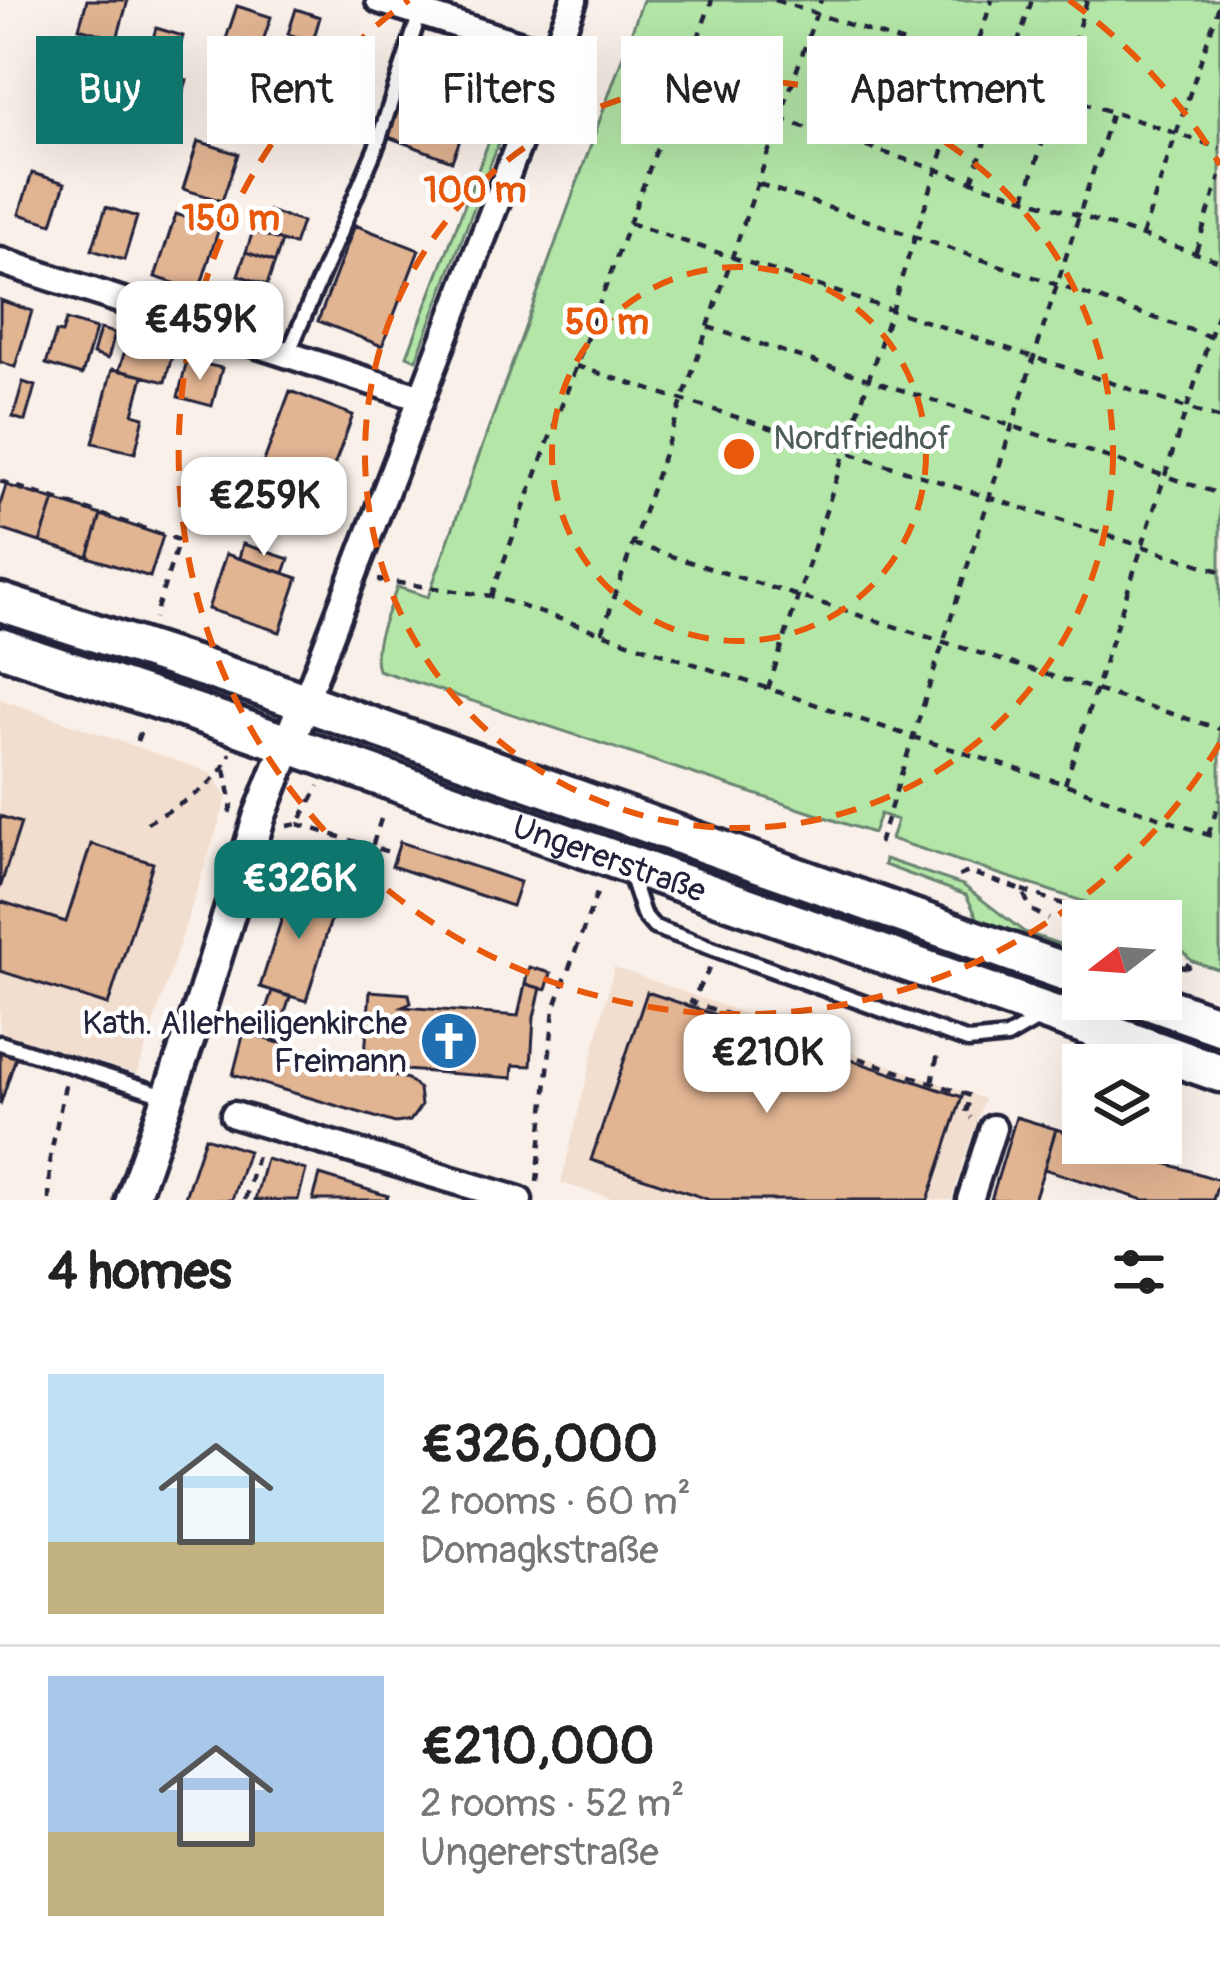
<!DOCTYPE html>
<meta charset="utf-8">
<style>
:root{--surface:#fff;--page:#f6f6f6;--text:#222;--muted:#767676;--line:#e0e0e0;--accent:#0f766e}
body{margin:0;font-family:Pangolin,sans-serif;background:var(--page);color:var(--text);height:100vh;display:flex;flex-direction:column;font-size:45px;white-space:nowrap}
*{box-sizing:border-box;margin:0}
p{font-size:39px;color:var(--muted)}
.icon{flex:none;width:66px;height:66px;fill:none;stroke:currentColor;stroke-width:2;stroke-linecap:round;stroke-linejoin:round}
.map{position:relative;height:1200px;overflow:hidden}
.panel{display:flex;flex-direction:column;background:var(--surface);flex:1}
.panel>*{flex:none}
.guide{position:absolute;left:36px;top:36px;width:1149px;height:108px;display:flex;gap:24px}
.needle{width:78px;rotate:253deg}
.controls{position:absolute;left:1062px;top:900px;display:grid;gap:24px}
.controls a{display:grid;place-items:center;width:120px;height:120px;border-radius:0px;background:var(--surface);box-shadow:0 12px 48px #0002;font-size:60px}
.price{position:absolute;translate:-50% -102px;padding:0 27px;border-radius:24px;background:#fff;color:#222;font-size:39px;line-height:78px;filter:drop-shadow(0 3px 6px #0008)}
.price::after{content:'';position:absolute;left:50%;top:72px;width:36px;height:27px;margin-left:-18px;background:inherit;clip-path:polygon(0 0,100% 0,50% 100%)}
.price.current{background:var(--accent);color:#fff}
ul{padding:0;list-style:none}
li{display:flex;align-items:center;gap:36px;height:300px;padding:0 48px}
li+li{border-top:3px solid var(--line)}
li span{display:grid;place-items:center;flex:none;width:336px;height:240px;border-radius:0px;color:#555}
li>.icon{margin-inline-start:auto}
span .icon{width:144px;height:144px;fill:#fffc;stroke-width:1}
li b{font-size:51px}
h2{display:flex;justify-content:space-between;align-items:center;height:144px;padding:0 48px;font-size:51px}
.tag{padding:0 42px;border-radius:0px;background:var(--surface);box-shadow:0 12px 48px #0002;font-size:42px;line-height:108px}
.tag.current{background:var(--accent);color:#fff}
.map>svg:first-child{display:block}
</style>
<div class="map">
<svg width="1220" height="1200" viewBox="0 0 1220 1200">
<rect width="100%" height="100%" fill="#f9f0e9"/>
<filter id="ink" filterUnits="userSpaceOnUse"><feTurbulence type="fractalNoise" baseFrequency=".00833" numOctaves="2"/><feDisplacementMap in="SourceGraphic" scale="24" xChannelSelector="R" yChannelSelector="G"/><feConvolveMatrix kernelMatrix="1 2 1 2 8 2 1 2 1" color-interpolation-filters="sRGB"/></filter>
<g filter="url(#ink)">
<!-- built -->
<path fill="#f2decf" d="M 0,699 L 211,773 L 227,798 L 137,1074 L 0,1032 Z
M 614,967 L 984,1099 L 951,1200 L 618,1200 L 561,1183 Z"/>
<!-- green -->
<path fill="#b3e6a7" stroke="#6a8471" stroke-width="3" d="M 643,0 L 1220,0 L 1220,970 L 1192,961 L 1161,930 L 1161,921 L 1144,921 L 891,839 L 897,820 L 880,814 L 873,833 L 378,670 C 370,646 389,611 397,587 L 428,597 Z
M 515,73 L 524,76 L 416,360 L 407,356 Z
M 355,748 L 574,825 L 604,825 L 1083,994 L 1083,999 L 1098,999 L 1220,1042 L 1220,1060 L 353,755 Z
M 885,859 L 963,885 L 1024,932 L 1083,952 L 1083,956 L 978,919 L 966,895 L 884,865 Z"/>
<!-- building -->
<path fill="#e1b492" stroke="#22223b" stroke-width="3" d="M 87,0 L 128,0 L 117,39 L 79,28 Z
M 237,6 L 271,17 L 260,50 L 226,39 Z
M 296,9 L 320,17 L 313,41 L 353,53 L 334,113 L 283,97 L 301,38 L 288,34 Z
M 156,28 L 183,36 L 172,75 L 187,80 L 178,109 L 136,97 Z
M 226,39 L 260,50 L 250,83 L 216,73 Z
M 419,46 L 486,71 L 452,161 L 386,136 Z
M 198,141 L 238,154 L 222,201 L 183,189 Z
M 32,173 L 65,183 L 52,224 L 19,214 Z
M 106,207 L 137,217 L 124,260 L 92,250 Z
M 268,211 L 302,222 L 294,245 L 261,234 Z
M 176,214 L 219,228 L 199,291 L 155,277 Z
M 355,225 L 419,250 L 382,346 L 318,321 Z
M 253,231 L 282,241 L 275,262 L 246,252 Z
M 246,252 L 275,262 L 267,285 L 238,275 Z
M 0,300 L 32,311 L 15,367 L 0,362 Z
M 66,320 L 96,329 L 82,375 L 46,364 L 56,332 L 62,333 Z
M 100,329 L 115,333 L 108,359 L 93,354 Z
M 137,337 L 174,348 L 165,382 L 119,370 L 126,347 L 134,349 Z
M 187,360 L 222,368 L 212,406 L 178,397 Z
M 112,369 L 143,376 L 133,414 L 144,417 L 135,453 L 93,443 Z
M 23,382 L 35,386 L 25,421 L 13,417 Z
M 290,391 L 353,415 L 310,530 L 247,507 Z
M 6,485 L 54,500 L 40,542 L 0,529 L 0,505 Z
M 54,500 L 101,515 L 88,557 L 40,542 Z
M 101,515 L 163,536 L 150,577 L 88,557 Z
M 243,544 L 289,559 L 284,573 L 239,558 Z
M 226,554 L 298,578 L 280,632 L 208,609 Z
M 0,816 L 21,823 L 0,888 Z
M 400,842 L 520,882 L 512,906 L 392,866 Z
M 91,844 L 153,863 L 108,1005 L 0,971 L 0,901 L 66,922 Z
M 293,883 L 338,897 L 306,1001 L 260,987 Z
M 529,967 L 551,973 L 546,990 L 525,984 Z
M 525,984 L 541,988 L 534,1017 L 531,1066 L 513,1065 L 512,1078 L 364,1067 L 370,991 L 409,994 L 411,1003 L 403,1007 L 518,1016 Z
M 272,991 L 290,997 L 276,1042 L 257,1036 Z
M 647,992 L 962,1097 L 928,1200 L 710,1200 L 591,1160 Z
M 244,1032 L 408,1079 L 419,1089 L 421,1106 L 410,1121 L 395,1123 L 233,1075 Z
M 0,1051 L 16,1057 L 0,1105 Z
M 1016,1117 L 1056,1129 L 1044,1169 L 1034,1200 L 991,1200 Z
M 1056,1129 L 1083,1138 L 1083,1143 L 1100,1143 L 1219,1180 L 1213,1200 L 1144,1200 L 1044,1169 Z
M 205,1137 L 248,1151 L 232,1200 L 184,1200 Z
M 266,1159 L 306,1170 L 298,1200 L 255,1200 Z
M 320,1175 L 388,1196 L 386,1200 L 313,1200 Z"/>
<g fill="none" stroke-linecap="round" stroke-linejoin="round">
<defs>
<path id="service" d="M 288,354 L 377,145 L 420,13
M 629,871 L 643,914 L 654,927 L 968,1041 L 1007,1037 L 1038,1019
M 0,1043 L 165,1095"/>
<path id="minor" d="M 379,0 L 553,55
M 0,261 L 421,398
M 304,704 L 574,0
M 234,1115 L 519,1200
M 970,1200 L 993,1128"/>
<path id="tertiary" d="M 132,1200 L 201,1004 L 260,815 L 304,704"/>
<g id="secondary">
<path d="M 0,602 L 256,685 L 1083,978"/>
<path id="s1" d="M 0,647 L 239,727 L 1220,1073"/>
<path d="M 1143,999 L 1220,1026"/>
</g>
</defs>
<!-- service casing -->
<use href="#service" stroke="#22223b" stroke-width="21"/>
<!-- minor casing -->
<use href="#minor" stroke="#22223b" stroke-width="33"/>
<!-- tertiary casing -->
<use href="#tertiary" stroke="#22223b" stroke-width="39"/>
<!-- secondary casing -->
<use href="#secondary" stroke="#22223b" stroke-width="45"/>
<!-- path -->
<path stroke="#22223b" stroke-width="4.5" stroke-dasharray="9 9" stroke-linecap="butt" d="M 775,0 L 1220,148
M 780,119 L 1220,261
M 972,181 L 1032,0
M 759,184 L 1220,340
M 1025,198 L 1087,0
M 629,223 L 1220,419
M 1142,236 L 1220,3
M 1196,251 L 1220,177
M 708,327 L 1220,494
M 576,366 L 1220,571
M 0,481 L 179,540 L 154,618
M 633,544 L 1220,729
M 378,580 L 491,596 L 913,737 L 1065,784 L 1220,839
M 491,596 L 712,0
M 602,633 L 821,0
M 768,689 L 992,0
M 137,741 L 143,725
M 225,769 L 232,805 L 228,816
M 1065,784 L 1220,306
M 381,819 L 372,847 L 396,854
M 147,823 C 177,805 218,788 230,753
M 298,824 L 372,847
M 287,826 L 298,824 L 319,786
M 1208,835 L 1220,800
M 879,844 L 1112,112
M 959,876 L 969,872 L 1022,890 L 1031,910 L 1049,919
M 1022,890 L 1113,921
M 1161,937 L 1190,968
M 1161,963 L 1190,968
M 710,968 L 691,1002 L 971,1096 L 965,1115 L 971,1118
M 932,1083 L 939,1048
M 537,1182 L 554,1009 L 597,893
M 49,1200 L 50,1158 L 66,1080
M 245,1200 L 259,1148"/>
<!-- service -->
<use href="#service" stroke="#fff" stroke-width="12"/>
<!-- minor -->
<use href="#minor" stroke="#fff" stroke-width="24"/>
<!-- tertiary -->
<use href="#tertiary" stroke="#fff" stroke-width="30"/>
<!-- secondary -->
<use href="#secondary" stroke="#fff" stroke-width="36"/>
</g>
</g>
<!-- distance rings -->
<g fill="none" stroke="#e8590c" stroke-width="6" stroke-dasharray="21 15">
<circle cx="739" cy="454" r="187"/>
<circle cx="739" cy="454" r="374"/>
<path d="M1220 743A561 561 0 1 1 409 0M1069 0A561 561 0 0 1 1220 165"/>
</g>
<!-- icons -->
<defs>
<symbol id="church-disc" viewBox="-11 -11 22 22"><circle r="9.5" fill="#1f6fb2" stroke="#fff"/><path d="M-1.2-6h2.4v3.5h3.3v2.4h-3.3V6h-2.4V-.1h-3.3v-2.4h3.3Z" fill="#fff"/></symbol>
</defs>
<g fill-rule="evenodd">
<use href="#church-disc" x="416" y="1008" width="66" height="66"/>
</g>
<g text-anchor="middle" stroke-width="9" stroke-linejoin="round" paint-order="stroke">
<!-- park labels -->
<g font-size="33" fill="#4e5d5b" stroke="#fff">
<text x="862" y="449">Nordfriedhof</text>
</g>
<!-- street labels -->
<g font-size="33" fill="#22223b" stroke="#fff">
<text dy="12" stroke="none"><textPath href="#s1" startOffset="645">Ungererstraße</textPath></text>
</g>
<!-- poi labels -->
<g font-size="33" fill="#22223b" stroke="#fff" text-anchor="end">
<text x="407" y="1034">Kath. Allerheiligenkirche<tspan x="407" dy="38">Freimann</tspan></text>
</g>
</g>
<circle cx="739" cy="454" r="18" fill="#e8590c" stroke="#fff" stroke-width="6"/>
<g font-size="36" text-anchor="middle" font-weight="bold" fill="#e8590c" stroke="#fff" stroke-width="9" stroke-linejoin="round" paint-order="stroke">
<text x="475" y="202">100 m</text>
<text x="231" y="230">150 m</text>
<text x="607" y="334">50 m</text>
</g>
</svg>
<div class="controls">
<a><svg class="needle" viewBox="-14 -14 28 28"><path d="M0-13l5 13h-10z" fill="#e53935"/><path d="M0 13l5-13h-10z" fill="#767676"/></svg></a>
<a><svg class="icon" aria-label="layers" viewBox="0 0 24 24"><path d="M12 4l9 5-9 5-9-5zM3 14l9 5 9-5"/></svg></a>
</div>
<b class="price" style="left:200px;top:383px">€459K</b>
<b class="price" style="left:264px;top:559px">€259K</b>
<b class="price current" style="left:299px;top:942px">€326K</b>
<b class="price" style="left:767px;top:1116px">€210K</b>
<div class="guide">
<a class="tag current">Buy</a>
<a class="tag">Rent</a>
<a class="tag">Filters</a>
<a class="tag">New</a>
<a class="tag">Apartment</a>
</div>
</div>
<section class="panel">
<h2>4 homes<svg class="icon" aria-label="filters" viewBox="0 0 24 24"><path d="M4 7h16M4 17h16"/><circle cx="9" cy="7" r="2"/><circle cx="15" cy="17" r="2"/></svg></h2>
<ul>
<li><span style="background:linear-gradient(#bfe0f5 70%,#c2b280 0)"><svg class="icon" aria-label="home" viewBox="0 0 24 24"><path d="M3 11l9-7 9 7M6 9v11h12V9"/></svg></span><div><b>€326,000</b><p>2 rooms · 60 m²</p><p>Domagkstraße</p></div></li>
<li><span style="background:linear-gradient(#a9c7e8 65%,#c2b280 0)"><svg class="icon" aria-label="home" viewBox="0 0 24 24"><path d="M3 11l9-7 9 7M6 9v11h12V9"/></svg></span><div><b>€210,000</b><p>2 rooms · 52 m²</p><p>Ungererstraße</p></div></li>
</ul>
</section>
